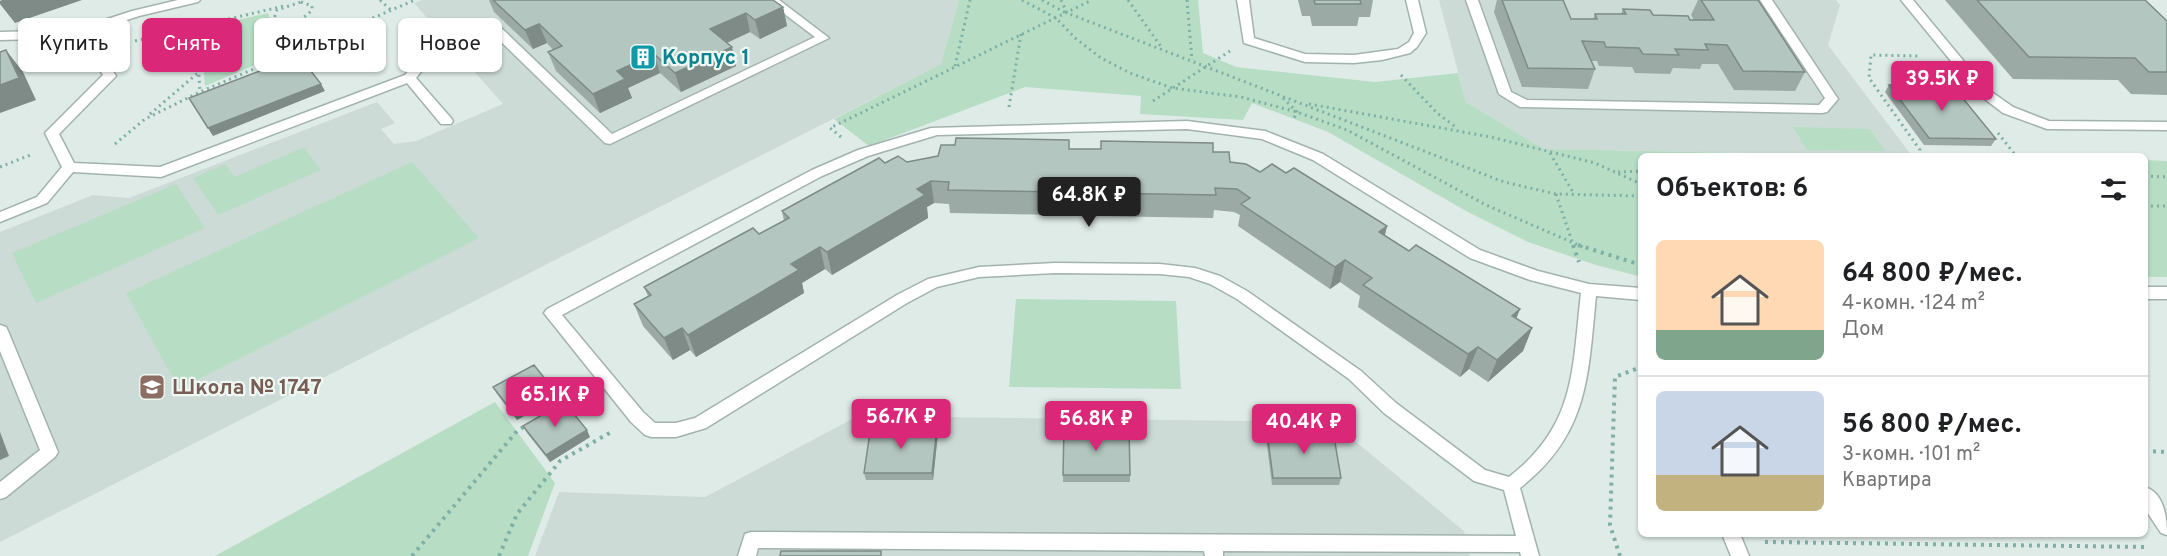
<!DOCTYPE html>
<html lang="ru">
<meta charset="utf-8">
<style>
:root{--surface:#fff;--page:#f6f6f6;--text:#202124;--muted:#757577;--line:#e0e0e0;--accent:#db2777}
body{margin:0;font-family:Overpass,sans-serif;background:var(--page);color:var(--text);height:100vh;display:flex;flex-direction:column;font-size:22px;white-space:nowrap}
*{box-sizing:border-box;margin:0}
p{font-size:20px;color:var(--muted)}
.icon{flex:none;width:33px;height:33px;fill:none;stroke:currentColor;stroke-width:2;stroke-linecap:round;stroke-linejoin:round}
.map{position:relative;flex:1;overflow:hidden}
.side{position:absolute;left:1638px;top:153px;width:510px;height:384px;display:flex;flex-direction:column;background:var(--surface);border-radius:9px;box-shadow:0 2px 4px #0004}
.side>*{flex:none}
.top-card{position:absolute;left:18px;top:18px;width:570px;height:54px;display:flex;gap:12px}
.price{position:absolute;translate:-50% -51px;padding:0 14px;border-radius:6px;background:var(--accent);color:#fff;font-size:20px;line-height:39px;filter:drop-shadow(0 2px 3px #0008)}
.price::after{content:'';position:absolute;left:50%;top:36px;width:18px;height:14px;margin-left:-9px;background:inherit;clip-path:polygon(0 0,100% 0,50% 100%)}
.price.on{background:#222;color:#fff}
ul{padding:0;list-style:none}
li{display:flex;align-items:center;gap:18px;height:150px;padding:0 18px}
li+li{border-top:2px solid var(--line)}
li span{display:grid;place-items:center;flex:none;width:168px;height:120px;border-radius:9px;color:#555}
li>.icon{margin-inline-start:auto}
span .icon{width:72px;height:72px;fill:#fffc;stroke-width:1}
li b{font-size:26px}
h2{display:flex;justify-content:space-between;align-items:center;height:72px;padding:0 18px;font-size:26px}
.tag{padding:0 21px;border-radius:9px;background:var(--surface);box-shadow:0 2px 4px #0004;font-size:21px;line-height:54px}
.tag.on{background:var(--accent);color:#fff}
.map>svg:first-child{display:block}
</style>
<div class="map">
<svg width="2167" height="556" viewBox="0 0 2167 556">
<rect width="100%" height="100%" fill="#dfebe7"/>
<!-- built -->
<path fill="#cddbd6" d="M 423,0 L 959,0 L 941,64 L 0,542 L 0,232 L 93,195 L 129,198 L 377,102 L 395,123 L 381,129 L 394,144 L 416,141 L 503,104 L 414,3 Z
M 1439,0 L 1836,0 L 1840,5 L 1828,45 L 1912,156 L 1544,149 L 1466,102 Z
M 858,416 L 1332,422 L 1464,531 L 1470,556 L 535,556 L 559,492 L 705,497 Z"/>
<!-- green -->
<path fill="#b7ddc5" d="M 959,0 L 1198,0 L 1203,53 L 1236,67 L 1375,82 L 1458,73 L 1466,102 L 1544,149 L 1893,156 L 1641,156 L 1641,276 L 1638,276 L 1596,265 L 1528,242 L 1466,211 L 1328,132 L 1252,103 L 1243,120 L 1140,114 L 1141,96 L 1025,87 L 869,146 L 834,119 L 941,64 Z
M 268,13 L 273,26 L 294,27 L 307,43 L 205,86 L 201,38 L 212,26 Z
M 1793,127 L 1870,129 L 1885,151 L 1807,150 Z
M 304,147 L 321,170 L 218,215 L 193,178 L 225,164 L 235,177 Z
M 2145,160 L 2167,161 L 2167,277 L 2145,277 Z
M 412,162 L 479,238 L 179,389 L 126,293 Z
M 176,184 L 205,228 L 36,303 L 12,253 Z
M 1016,299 L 1176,301 L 1181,389 L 1009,387 Z
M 495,402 L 555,483 L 528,556 L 215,556 Z"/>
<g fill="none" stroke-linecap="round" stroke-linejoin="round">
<defs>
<path id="service" d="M 178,0 L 200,0 L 198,2 L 139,16 L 103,28 L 100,51 L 116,76 L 59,134 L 74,163 L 160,167 L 405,75 L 430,44 L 490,20 L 494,21 L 612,134 L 815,37 L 766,0 L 779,0 L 829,38 L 610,144 L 605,143 L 488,29 L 438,50 L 416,78 L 451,118 L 453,121 L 451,124 L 441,124 L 407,83 L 161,177 L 73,172 L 47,203 L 0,222 L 0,212 L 37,197 L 62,167 L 45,133 L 103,75 L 88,51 L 90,31 L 39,39 L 0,40 L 0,32 L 39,31 L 95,23 L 132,11 Z
M 1237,0 L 1249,0 L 1254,38 L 1305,54 L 1354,55 L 1398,49 L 1409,42 L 1414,33 L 1406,0 L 1418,0 L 1426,33 L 1417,47 L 1410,53 L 1382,60 L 1354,63 L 1305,62 L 1244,43 Z
M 1466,0 L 1478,0 L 1511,92 L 1527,100 L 1819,105 L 1825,98 L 1760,0 L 1772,0 L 1838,99 L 1827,112 L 1822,113 L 1520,107 L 1499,94 Z
M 1901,0 L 1913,0 L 1986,88 L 2013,107 L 2049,121 L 2167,122 L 2167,130 L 2047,129 L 2003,113 L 1978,94 Z
M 1187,121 L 1265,131 L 1323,154 L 1480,250 L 1538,271 L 1589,284 L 1641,288 L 1641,300 L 1596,296 C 1588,376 1589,434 1520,488 L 1539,556 L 1521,556 L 1520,552 L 1223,551 L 1223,556 L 1205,556 L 1204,551 L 758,548 L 756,556 L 738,556 L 745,534 L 751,532 L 1516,536 L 1504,490 L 1474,481 L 1384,413 L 1349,379 L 1237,299 L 1210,284 L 1189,277 L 1160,274 L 1055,273 L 979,277 L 937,287 L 907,303 L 706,428 L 676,437 L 651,437 L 645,435 L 631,422 L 544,313 L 547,309 L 812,170 L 858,150 L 931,128 ZM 1187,129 L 1262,139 L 1313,160 L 1470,258 L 1530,280 L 1581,293 C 1572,371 1576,425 1509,477 L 1485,470 L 1396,403 L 1361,371 L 1247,291 L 1220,276 L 1195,268 L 1160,264 L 1055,263 L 979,267 L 928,279 L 897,295 L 695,418 L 676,423 L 655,423 L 643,412 L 562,315 L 822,176 L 868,156 L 937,135 Z
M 2145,287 L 2167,287 L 2167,299 L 2145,299 Z
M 0,325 L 6,327 L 8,331 L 58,452 L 55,457 L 6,497 L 0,499 L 0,482 L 40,450 L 0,351 Z
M 2145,487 C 2164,493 2167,517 2167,535 L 2161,533 L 2145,509 Z
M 1722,534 L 1740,534 L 1749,556 L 1731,556 Z"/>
</defs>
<!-- service casing -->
<use href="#service" stroke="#a2b3af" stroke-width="3"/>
<!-- path-far1 -->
<path stroke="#7eb0a6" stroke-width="3" stroke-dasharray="2 4" stroke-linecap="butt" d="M 380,0 L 391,10
M 1022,0 L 1056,18 L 1075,38 L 1101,58 L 1130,73 L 1172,88 L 1241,97 L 1297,112 L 1347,130 L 1486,205 L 1583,247
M 1042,0 L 1066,13
M 1061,0 L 1067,13 L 1504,182 L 1556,194 L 1641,196
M 1128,0 L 1162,48
M 1187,0 L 1192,60
M 301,2 L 312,6 L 312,10 C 302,21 288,26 274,19 L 277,10 Z
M 196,27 L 200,92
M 135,41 L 284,6
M 955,66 L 970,0
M 1401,75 L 1437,113 L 1457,128
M 1283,98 L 1297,112 L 1293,120
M 1153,101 L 1230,51
M 1309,104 L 1491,137 L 1595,163 L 1641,184
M 1009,107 L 1021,34
M 150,114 L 199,72
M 1998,133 L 2016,156
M 841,137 L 830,128 L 1092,0
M 115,144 L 145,119 L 200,92 L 415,0
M 1550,153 L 1574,194
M 1918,156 L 1920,150 L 1869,78 L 1871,55 L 1921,56
M 0,167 L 33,154
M 1618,172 L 1641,171
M 2145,176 L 2167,177
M 1556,194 L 1574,247
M 2145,206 L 2167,206"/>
<!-- path -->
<path stroke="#7eb0a6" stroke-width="4" stroke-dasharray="3 5" stroke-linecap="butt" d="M 1573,245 L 1579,262
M 1578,245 L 1641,265
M 560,406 L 583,393
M 2145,451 L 2167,452
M 1765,542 L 2147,547
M 412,556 L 517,431 L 528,424
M 499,556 L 517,514 L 560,461 L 613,431
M 1620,556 L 1610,525 L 1615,377 L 1641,367"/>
<!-- service -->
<use href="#service" fill="#fff" fill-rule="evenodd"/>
</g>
<!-- wall -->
<path fill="#9baaa5" d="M 489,0 L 773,0 L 783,7 L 787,26 L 760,39 L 750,32 L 727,43 L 736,66 L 681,92 L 660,73 L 628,88 L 632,98 L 600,113 L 556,71 L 548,52 L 553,50 L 547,43 L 533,49 L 494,12 Z
M 1298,0 L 1373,0 L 1370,17 L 1359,17 L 1357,26 L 1312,26 L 1310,16 L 1302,16 Z
M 1497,0 L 1563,0 L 1571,19 L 1593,19 L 1595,14 L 1621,14 L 1623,9 L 1653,15 L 1694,20 L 1691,15 L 1698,0 L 1758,0 L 1805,72 L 1795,91 L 1734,90 L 1718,64 L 1702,64 L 1700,69 L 1673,68 L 1670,74 L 1635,73 L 1632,67 L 1599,66 L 1597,61 L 1591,61 L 1595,69 L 1588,89 L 1522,87 L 1494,12 Z
M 1945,0 L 2145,0 L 2167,21 L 2167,95 L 2131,94 L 2118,80 L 2013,79 Z
M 1889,85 L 1996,139 L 1991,146 L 1924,145 L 1885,92 Z
M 1069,149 L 1213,152 L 1230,162 L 1260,172 L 1286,173 L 1387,226 L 1385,235 L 1409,251 L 1520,309 L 1516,318 L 1532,328 L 1523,351 L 1488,382 L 1469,369 L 1460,377 L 1358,307 L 1360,296 L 1340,282 L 1330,289 L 1238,226 L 1240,215 L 1234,212 L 1214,210 L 1213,218 L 1099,216 L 1099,206 L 1068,206 L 1067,215 L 950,213 L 949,204 L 934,203 L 927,207 L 928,218 L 832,275 L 825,269 L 802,283 L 804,293 L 696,357 L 690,350 L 673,360 L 643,326 L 634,304 L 648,296 L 644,287 L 759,234 L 784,221 L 782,211 L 885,163 L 907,162 Z
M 493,387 L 554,390 L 558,397 L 517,420 L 497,394 Z
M 523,426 L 590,437 L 550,462 L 527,433 Z
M 937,426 L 938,433 L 933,480 L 866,480 L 864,473 Z
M 1064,428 L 1130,475 L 1130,482 L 1063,482 Z
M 1267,431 L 1341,478 L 1339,485 L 1272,485 L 1266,438 Z"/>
<!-- shaded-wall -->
<path fill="#7e8b86" d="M 2,0 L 82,0 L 15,23 L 0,4 L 0,1 Z
M 783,7 L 787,26 L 760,39 L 755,20 Z
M 746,13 L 750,32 L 715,48 L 710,29 Z
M 539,24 L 547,43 L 533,49 L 525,30 Z
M 732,47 L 736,66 L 681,92 L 675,73 Z
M 6,50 L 23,72 L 36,100 L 0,113 L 0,85 Z
M 654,54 L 660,73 L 628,88 L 632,98 L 600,113 L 593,94 L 617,71 Z
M 321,84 L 325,91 L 213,136 L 208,128 Z
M 931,181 L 934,203 L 927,207 L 928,218 L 832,275 L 827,252 L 917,189 Z
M 1387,226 L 1381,249 L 1379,232 Z
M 820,247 L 825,269 L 802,283 L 804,293 L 696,357 L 688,335 L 791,264 Z
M 1345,260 L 1340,282 L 1330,289 L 1335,267 Z
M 1520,309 L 1511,332 L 1512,316 Z
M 682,328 L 690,350 L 673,360 L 664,338 Z
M 1532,328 L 1523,351 L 1488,382 L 1497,360 Z
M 1478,347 L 1469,369 L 1460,377 L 1468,354 Z
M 554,390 L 558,397 L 517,420 L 513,413 Z
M 937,426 L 938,433 L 933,480 L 932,473 Z
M 587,430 L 590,437 L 550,462 L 546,455 Z
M 0,432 L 9,456 L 0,460 Z"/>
<!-- building -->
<path fill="#b4c6c0" stroke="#7e8b86" stroke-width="1.5" d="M 493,0 L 773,0 L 783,7 L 755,20 L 746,13 L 710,29 L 732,47 L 675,73 L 654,54 L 617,71 L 625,79 L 593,94 L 548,52 L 562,46 L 539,24 L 525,30 Z
M 1314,0 L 1360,0 L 1361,4 L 1315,4 Z
M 1502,0 L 1563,0 L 1571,19 L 1597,19 L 1595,14 L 1626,14 L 1623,9 L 1650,10 L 1653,15 L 1688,16 L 1690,20 L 1714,20 L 1701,0 L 1758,0 L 1805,72 L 1743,71 L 1727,45 L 1705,44 L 1708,50 L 1675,49 L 1679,55 L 1643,54 L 1639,48 L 1606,47 L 1604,42 L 1582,41 L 1595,69 L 1528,68 Z
M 1977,0 L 2145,0 L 2167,21 L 2167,72 L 2149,72 L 2135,58 L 2029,57 Z
M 6,50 L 19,78 L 0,85 L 0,52 Z
M 299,56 L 321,84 L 208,128 L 189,98 Z
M 1889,85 L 1952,85 L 1996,139 L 1929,138 Z
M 956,138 L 1069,140 L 1069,149 L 1101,149 L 1101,141 L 1213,143 L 1213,152 L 1229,152 L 1230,162 L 1246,164 L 1260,172 L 1272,164 L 1286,173 L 1294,168 L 1387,226 L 1379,232 L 1409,251 L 1416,245 L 1520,309 L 1512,316 L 1532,328 L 1497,360 L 1478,347 L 1468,354 L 1363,285 L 1372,278 L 1345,260 L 1335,267 L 1241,204 L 1250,198 L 1237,189 L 1215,188 L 1216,195 L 1100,193 L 1100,184 L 1067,183 L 1067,192 L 948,190 L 949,182 L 931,181 L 917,189 L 925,195 L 827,252 L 820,247 L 791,264 L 799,270 L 688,335 L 682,328 L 664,338 L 634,304 L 651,295 L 644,287 L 753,228 L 759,234 L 789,218 L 782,211 L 879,158 L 885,163 L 898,156 L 907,162 L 938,156 L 941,145 L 955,145 Z
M 534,365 L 554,390 L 513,413 L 493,387 Z
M 564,402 L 587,430 L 546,455 L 523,426 Z
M 871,426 L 937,426 L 932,473 L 864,473 Z
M 1064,428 L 1129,428 L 1130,475 L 1063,475 Z
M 1267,431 L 1333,431 L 1341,478 L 1273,478 Z
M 781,551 L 881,551 L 881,556 L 780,556 Z"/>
<!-- icons -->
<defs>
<symbol id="building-square" viewBox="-11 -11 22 22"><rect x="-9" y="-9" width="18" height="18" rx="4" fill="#0f9aa8" stroke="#f0f8f4"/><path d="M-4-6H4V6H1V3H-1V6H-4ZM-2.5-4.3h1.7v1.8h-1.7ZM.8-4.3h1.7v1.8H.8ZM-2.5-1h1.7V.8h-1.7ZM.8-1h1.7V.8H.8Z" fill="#fff"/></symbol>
<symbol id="school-square" viewBox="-11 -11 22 22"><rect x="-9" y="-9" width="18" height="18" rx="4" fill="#8d6e63" stroke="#f0f8f4"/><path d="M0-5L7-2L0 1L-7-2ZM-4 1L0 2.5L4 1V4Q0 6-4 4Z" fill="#fff"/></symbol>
</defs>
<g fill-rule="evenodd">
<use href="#building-square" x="628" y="42" width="30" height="30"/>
<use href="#school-square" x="137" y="372" width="30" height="30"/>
</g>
<g text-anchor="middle" stroke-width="4.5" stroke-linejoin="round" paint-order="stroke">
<!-- culture labels -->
<g font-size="21" font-weight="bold" fill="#0d838f" stroke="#f0f8f4" text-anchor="start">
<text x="662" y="64">Корпус 1</text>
</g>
<!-- education labels -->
<g font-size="21" font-weight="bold" fill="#785e54" stroke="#f0f8f4" text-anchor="start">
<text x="172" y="394">Школа № 1747</text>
</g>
</g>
</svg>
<b class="price" style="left:1942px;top:112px">39.5K ₽</b>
<b class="price on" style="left:1089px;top:228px">64.8K ₽</b>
<b class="price" style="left:555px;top:428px">65.1K ₽</b>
<b class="price" style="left:901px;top:450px">56.7K ₽</b>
<b class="price" style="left:1096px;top:452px">56.8K ₽</b>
<b class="price" style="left:1304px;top:455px">40.4K ₽</b>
<div class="top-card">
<a class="tag">Купить</a>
<a class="tag on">Снять</a>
<a class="tag">Фильтры</a>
<a class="tag">Новое</a>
</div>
<section class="side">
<h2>Объектов: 6<svg class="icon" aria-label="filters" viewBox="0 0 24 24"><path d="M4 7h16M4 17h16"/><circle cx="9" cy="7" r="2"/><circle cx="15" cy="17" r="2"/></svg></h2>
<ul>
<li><span style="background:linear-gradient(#ffd9b3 75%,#7fa58c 0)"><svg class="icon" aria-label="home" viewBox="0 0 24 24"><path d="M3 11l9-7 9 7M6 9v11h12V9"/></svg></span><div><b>64 800 ₽/мес.</b><p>4-комн. · 124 m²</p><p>Дом</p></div></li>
<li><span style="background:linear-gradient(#c9d6e8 70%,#c2b280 0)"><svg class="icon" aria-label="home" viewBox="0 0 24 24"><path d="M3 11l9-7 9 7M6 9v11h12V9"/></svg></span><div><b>56 800 ₽/мес.</b><p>3-комн. · 101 m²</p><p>Квартира</p></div></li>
</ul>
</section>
</div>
